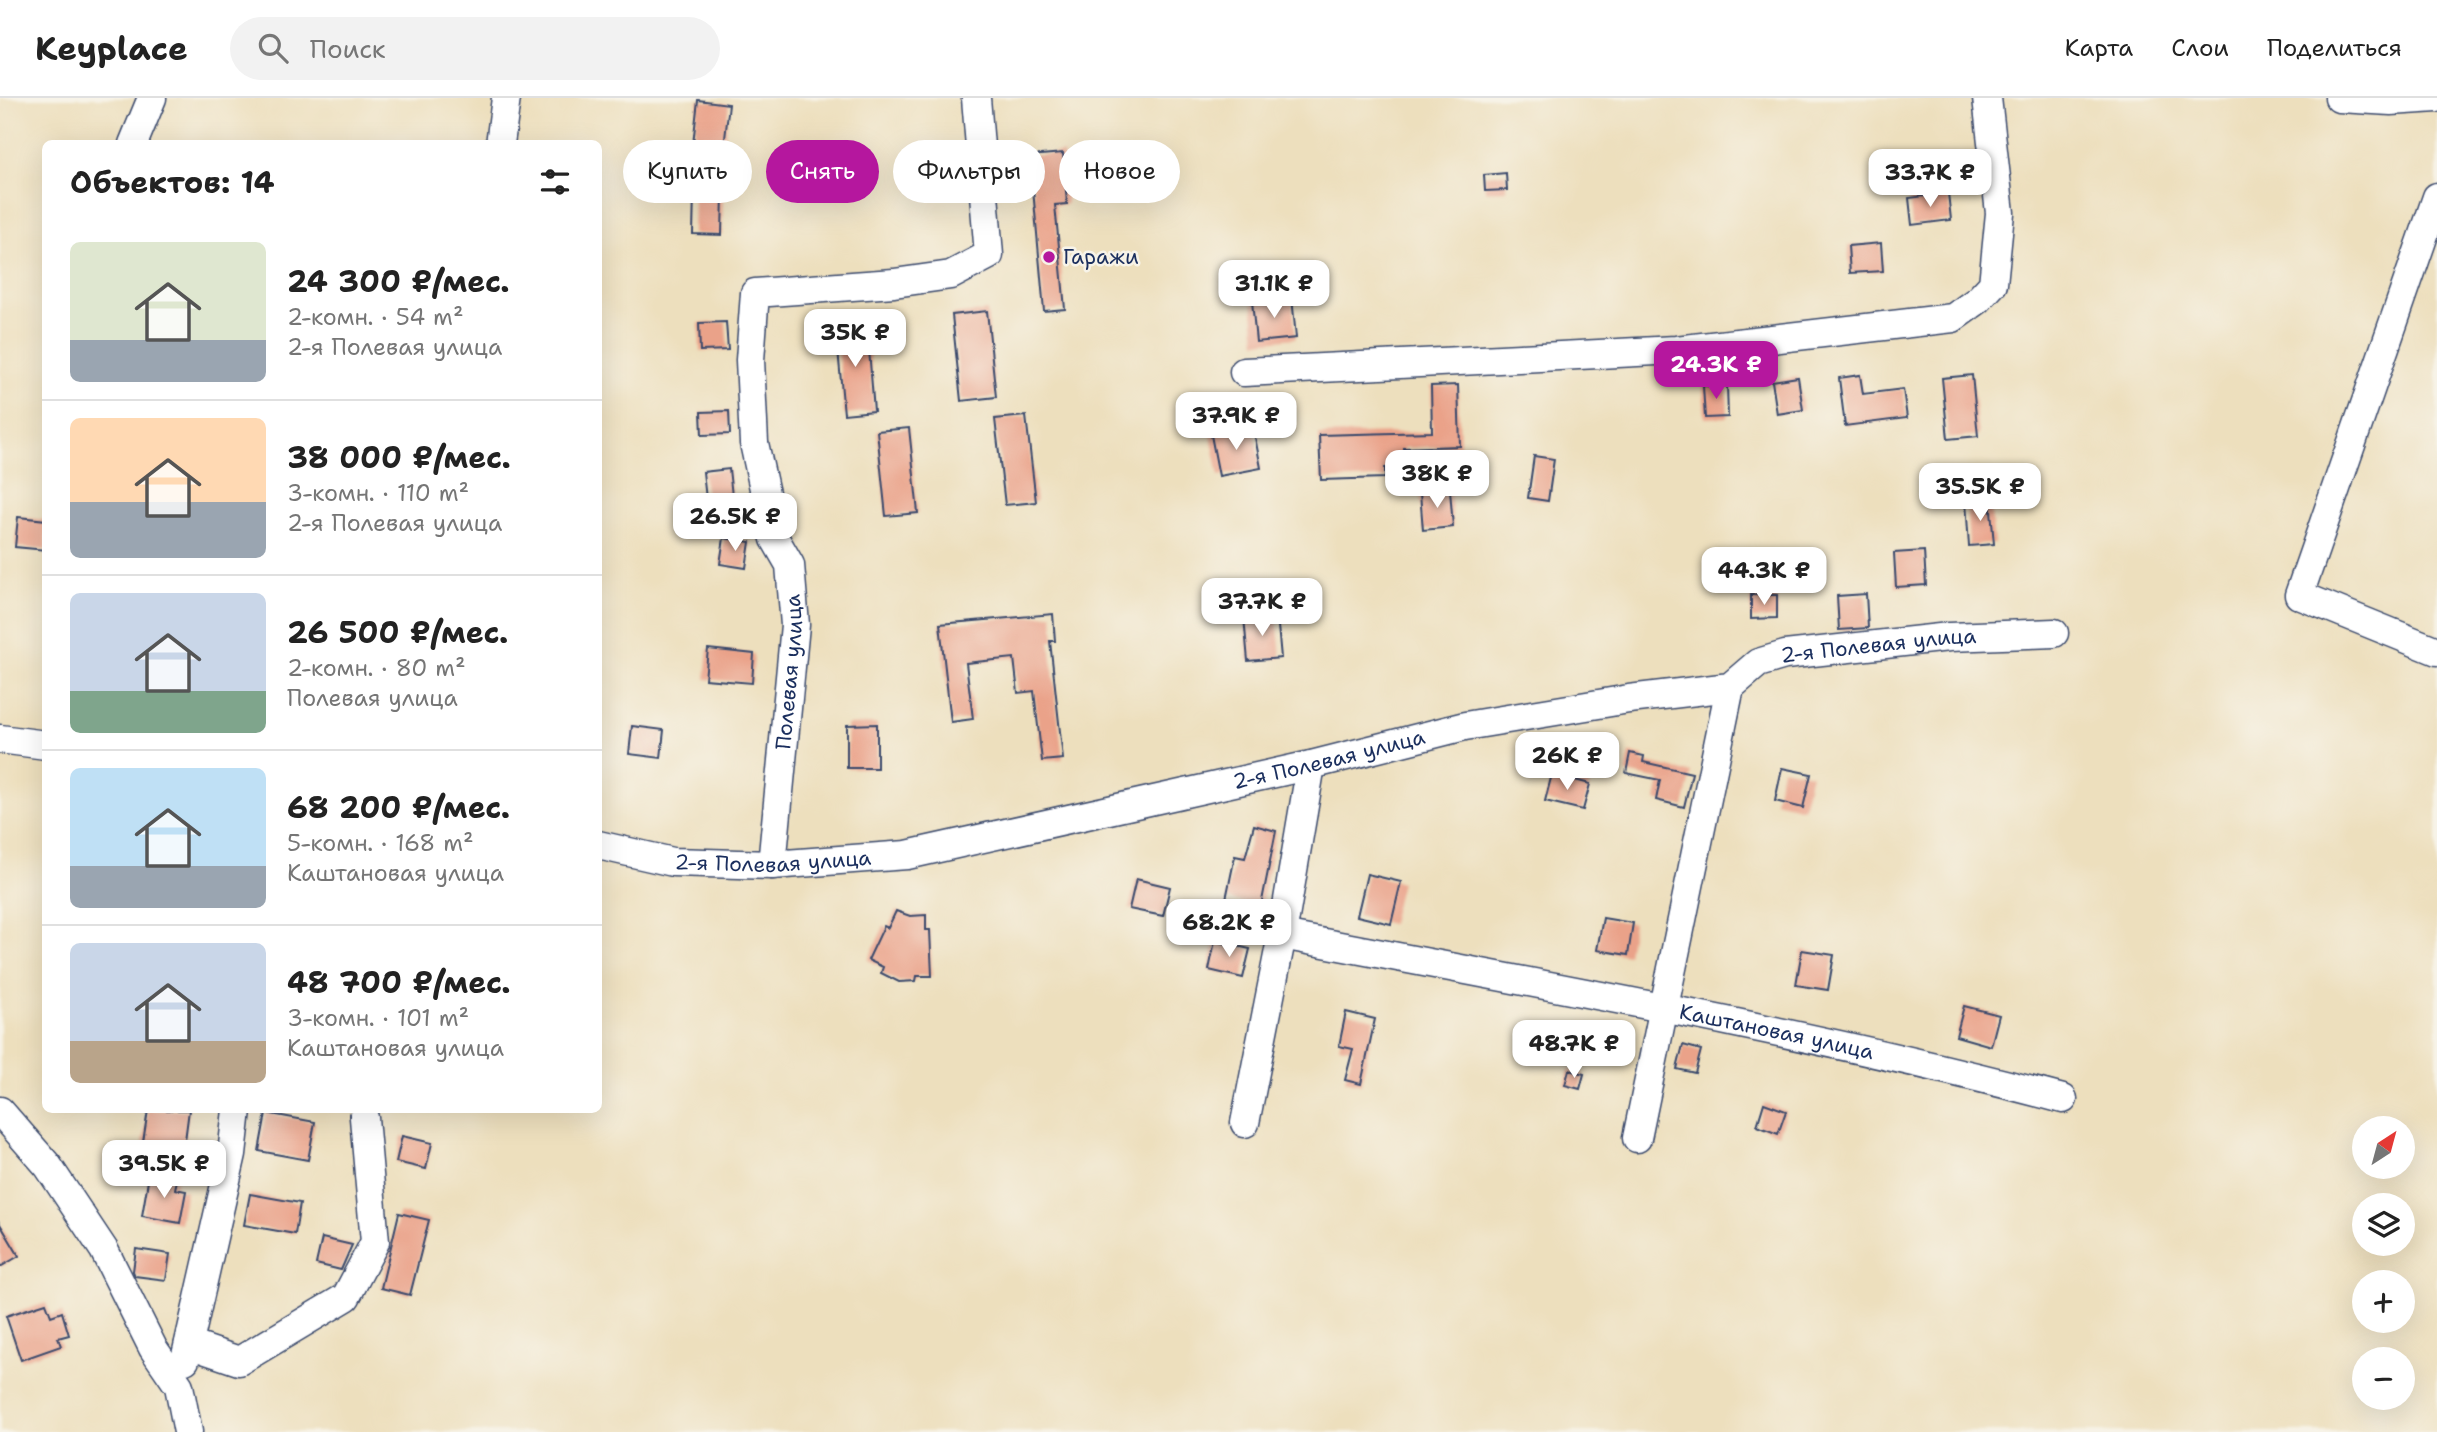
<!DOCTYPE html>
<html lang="ru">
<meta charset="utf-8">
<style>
:root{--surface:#fff;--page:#f2f2f2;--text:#222;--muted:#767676;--line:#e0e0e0;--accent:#b5179e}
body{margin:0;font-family:"Shantell Sans",sans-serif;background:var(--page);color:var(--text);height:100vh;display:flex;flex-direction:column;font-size:26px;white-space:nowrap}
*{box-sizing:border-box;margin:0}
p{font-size:23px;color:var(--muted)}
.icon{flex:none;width:38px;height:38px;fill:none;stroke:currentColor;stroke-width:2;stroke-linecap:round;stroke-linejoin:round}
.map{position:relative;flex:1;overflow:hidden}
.sheet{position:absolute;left:42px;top:42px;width:560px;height:973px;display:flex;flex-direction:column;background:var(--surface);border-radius:10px;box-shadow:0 7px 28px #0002}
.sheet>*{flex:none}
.guide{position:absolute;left:623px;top:42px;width:665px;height:63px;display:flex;gap:14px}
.needle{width:46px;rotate:36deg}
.buttons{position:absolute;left:2352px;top:1018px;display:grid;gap:14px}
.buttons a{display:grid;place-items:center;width:63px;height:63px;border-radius:50%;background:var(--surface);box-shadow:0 7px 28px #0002;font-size:35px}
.price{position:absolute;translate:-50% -60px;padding:0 16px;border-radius:14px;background:#fff;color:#222;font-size:23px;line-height:46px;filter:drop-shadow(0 2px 4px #0008)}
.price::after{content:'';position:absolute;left:50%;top:42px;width:21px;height:16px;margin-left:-10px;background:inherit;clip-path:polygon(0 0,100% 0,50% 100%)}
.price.current{background:var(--accent);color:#fff}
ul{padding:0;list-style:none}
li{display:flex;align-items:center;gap:21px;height:175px;padding:0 28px}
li+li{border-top:2px solid var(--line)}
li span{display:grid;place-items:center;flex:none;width:196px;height:140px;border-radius:10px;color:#555}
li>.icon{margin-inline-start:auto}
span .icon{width:84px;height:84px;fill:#fffc;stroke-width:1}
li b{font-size:30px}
h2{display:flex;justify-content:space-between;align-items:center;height:84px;padding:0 28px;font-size:30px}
.pill{padding:0 24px;border-radius:32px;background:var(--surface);box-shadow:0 7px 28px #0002;font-size:24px;line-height:63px}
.pill.current{background:var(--accent);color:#fff}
header{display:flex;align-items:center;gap:42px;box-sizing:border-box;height:98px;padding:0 35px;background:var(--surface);border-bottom:2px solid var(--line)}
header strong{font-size:33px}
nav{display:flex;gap:38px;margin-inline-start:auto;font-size:24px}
.search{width:490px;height:63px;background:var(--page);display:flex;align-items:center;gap:18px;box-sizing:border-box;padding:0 24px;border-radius:38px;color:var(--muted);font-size:26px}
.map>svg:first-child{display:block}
</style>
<header>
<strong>Keyplace</strong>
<div class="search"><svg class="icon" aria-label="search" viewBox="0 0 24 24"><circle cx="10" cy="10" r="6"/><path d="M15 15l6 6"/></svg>Поиск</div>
<nav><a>Карта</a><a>Слои</a><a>Поделиться</a></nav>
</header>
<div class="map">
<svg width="2437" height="1334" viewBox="0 0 2437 1334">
<rect width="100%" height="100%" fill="#f7f3e8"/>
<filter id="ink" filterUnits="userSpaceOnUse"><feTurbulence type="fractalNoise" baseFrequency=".0143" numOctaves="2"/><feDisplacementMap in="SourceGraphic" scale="14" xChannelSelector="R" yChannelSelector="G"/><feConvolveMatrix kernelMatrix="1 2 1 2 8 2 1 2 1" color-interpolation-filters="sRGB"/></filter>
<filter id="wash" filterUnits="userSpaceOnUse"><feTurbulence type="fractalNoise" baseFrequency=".00686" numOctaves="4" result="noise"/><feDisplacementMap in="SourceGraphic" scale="28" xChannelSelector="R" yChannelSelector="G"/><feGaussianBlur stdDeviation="1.57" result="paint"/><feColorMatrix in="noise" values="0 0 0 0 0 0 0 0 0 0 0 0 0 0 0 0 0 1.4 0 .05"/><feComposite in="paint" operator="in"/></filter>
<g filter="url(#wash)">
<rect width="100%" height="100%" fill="#eddfbd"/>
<g id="blocks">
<!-- building -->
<path fill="#eaa289" d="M 698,2 L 729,6 L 724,49 L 693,46 Z
M 1063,55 L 1067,106 L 1055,107 L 1065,211 L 1044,213 L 1030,58 Z
M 1506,75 L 1507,92 L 1485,93 L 1484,77 Z
M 694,94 L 723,94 L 722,137 L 693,136 Z
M 1948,95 L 1951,122 L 1912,127 L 1909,100 Z
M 1881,145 L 1883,173 L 1850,175 L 1848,148 Z
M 1292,199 L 1296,240 L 1256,244 L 1252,203 Z
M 987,213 L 996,299 L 961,303 L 952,217 Z
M 726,224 L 728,252 L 700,253 L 699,225 Z
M 867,227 L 874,313 L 844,316 L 836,230 Z
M 1860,277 L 1863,296 L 1903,291 L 1907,320 L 1845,328 L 1839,280 Z
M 1972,277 L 1978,338 L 1948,341 L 1942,280 Z
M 1798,279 L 1803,312 L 1777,316 L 1772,283 Z
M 1458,287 L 1460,348 L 1404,350 L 1405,369 L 1385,370 L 1385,380 L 1321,382 L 1319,337 L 1432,334 L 1431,288 Z
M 1727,287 L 1728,319 L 1705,320 L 1703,288 Z
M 729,313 L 730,336 L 702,337 L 701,314 Z
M 1026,318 L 1036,404 L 1005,407 L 995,321 Z
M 1253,329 L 1261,370 L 1219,378 L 1211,337 Z
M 909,330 L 918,415 L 886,418 L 877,333 Z
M 1534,358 L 1554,361 L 1548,403 L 1528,400 Z
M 729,371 L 734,416 L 708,419 L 703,374 Z
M 1450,392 L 1453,429 L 1423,432 L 1420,395 Z
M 1990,402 L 1994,446 L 1969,448 L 1966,404 Z
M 18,419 L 46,422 L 46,452 L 15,449 Z
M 724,440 L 750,444 L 746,470 L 720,466 Z
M 1924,453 L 1926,487 L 1896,489 L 1894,455 Z
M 1866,496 L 1868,530 L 1839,532 L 1837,498 Z
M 1751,497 L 1777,497 L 1777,520 L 1751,521 Z
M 1053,516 L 1055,543 L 1050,543 L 1063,661 L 1042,663 L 1034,593 L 1018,595 L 1014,560 L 966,565 L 973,621 L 951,624 L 940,526 Z
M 1277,517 L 1281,560 L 1248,563 L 1244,519 Z
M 708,551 L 754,556 L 752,585 L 705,581 Z
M 877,626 L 877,670 L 847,670 L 847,627 Z
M 632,628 L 664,632 L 661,660 L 629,656 Z
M 1630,655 L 1644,658 L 1643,664 L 1692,675 L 1684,709 L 1656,702 L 1660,682 L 1626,675 Z
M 1782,670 L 1811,676 L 1803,710 L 1775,703 Z
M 1552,676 L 1590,686 L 1583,712 L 1545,703 Z
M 1254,727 L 1276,733 L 1261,808 L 1226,801 L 1235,758 L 1245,760 Z
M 1367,776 L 1401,784 L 1391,826 L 1357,818 Z
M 1136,781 L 1170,789 L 1163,818 L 1129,811 Z
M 896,813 L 910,818 L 926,817 L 926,832 L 930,832 L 932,878 L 917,878 L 916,883 L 899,884 L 881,875 L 883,869 L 868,862 L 884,828 L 888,830 Z
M 1603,820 L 1633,825 L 1628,857 L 1597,852 Z
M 1215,843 L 1250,851 L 1243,880 L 1209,872 Z
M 1802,852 L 1834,857 L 1828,892 L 1796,887 Z
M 1964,908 L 1999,917 L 1991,948 L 1956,938 Z
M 1346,914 L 1375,921 L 1361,986 L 1345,982 L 1353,951 L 1339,948 Z
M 1683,947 L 1701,952 L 1695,975 L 1677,971 Z
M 1569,972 L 1584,976 L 1580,991 L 1565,987 Z
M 1764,1005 L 1786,1013 L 1778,1036 L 1757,1028 Z
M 148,1012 L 189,1012 L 184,1050 L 143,1044 Z
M 266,1015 L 315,1024 L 308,1062 L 259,1053 Z
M 402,1038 L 432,1045 L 426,1071 L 396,1064 Z
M 149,1077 L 177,1082 L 175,1091 L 186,1093 L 180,1125 L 142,1118 Z
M 250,1096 L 300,1105 L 295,1136 L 244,1127 Z
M 399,1115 L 429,1122 L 410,1197 L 381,1190 Z
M 0,1126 L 19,1158 L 0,1169 Z
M 322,1140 L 352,1147 L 341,1172 L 316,1166 Z
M 136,1151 L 170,1156 L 166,1182 L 135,1178 L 133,1173 Z
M 46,1205 L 51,1218 L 62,1214 L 69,1237 L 58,1240 L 61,1248 L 21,1262 L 6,1218 Z"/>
</g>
</g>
<g filter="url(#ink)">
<use href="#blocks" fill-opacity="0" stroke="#3a496c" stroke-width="2"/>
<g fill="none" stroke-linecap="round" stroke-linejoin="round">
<defs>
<g id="minor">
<path d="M 2339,0 L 2391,3 L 2437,0"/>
<path d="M 133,46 L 152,0"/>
<path d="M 500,46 L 506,0"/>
<path d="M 2437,99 L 2299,497 L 2437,553"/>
<path d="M 1244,274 L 1676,252 L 1953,220 L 1978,202 L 1993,186 L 2000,115 L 1987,0"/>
<path d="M 0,641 L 46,647"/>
<path id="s1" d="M 598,747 L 673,764 L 772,767 L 907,757 L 1311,667 L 1465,628 L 1629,601 L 1730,589 L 1758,565 L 1785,557 L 1949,539 L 2054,535"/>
<path id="s2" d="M 772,767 L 795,527 L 790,467 L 775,441 L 754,345 L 750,262 L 755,195 L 894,185 L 951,177 L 989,157 L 976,0"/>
<path id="s3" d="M 1282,837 C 1543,887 1806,933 2063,1001"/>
<path d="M 0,1013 L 48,1068 L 104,1152 L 153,1250 L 179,1288 L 188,1334"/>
<path d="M 1245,1025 L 1282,837 L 1311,667"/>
<path d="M 1637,1040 L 1730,589"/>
<path d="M 189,1246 L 239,1263 L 346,1199 L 375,1144 L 364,1020"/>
<path d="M 185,1262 L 232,1056 L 237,1012"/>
</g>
</defs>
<!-- minor casing -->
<use href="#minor" stroke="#3a496c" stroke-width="31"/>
<!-- minor -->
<use href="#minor" stroke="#fff" stroke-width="28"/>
</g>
</g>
<!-- markers -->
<circle fill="#b5179e" stroke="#f7f3e8" stroke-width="2.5" cx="1049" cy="159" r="7"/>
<g text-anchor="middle" stroke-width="5" stroke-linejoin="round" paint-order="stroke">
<!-- poi labels -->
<g font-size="21" fill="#1b2f5e" stroke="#f7f3e8" text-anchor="start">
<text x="1063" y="166">Гаражи</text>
</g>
<!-- street labels -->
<g font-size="21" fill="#1b2f5e" stroke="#f7f3e8">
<text dy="7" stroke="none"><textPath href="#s1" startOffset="1311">2-я Полевая улица</textPath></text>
<text dy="7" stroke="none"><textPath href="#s2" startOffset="194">Полевая улица</textPath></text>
<text dy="7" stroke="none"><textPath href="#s1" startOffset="744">2-я Полевая улица</textPath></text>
<text dy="7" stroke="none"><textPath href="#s1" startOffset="177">2-я Полевая улица</textPath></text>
<text dy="7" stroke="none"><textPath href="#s3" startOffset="504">Каштановая улица</textPath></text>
</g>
</g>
</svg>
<div class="buttons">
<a><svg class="needle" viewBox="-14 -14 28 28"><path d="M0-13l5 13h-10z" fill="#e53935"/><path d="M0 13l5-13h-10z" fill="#767676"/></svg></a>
<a><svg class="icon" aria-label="layers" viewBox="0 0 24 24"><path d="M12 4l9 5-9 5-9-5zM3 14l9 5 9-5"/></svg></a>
<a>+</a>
<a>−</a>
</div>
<b class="price" style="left:1930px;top:111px">33.7K ₽</b>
<b class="price" style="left:1274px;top:222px">31.1K ₽</b>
<b class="price" style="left:855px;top:271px">35K ₽</b>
<b class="price current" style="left:1716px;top:303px">24.3K ₽</b>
<b class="price" style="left:1236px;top:354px">37.9K ₽</b>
<b class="price" style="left:1437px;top:412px">38K ₽</b>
<b class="price" style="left:1980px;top:425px">35.5K ₽</b>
<b class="price" style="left:735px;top:455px">26.5K ₽</b>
<b class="price" style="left:1764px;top:509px">44.3K ₽</b>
<b class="price" style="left:1262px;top:540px">37.7K ₽</b>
<b class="price" style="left:1567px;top:694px">26K ₽</b>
<b class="price" style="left:1229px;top:861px">68.2K ₽</b>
<b class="price" style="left:1574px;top:982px">48.7K ₽</b>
<b class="price" style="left:164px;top:1102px">39.5K ₽</b>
<div class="guide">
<a class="pill">Купить</a>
<a class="pill current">Снять</a>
<a class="pill">Фильтры</a>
<a class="pill">Новое</a>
</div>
<section class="sheet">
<h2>Объектов: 14<svg class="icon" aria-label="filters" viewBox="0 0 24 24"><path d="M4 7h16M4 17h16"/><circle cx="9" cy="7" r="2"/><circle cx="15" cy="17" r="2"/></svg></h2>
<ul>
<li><span style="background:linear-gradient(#dfe7d0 70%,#9aa5b1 0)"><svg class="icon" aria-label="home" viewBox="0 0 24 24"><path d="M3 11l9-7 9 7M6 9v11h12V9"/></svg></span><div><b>24 300 ₽/мес.</b><p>2-комн. · 54 m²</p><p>2-я Полевая улица</p></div></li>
<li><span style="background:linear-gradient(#ffd9b3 60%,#9aa5b1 0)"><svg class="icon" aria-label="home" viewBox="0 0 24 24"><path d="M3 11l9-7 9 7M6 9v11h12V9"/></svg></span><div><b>38 000 ₽/мес.</b><p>3-комн. · 110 m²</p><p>2-я Полевая улица</p></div></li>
<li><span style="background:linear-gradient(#c9d6e8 70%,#7fa58c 0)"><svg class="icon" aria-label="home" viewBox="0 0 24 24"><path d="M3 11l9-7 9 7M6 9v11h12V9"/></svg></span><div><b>26 500 ₽/мес.</b><p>2-комн. · 80 m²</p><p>Полевая улица</p></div></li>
<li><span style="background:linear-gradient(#bfe0f5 70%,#9aa5b1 0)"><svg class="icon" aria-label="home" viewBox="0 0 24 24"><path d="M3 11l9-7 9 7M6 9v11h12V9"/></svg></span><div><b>68 200 ₽/мес.</b><p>5-комн. · 168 m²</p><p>Каштановая улица</p></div></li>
<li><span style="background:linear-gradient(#c9d6e8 70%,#b9a48a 0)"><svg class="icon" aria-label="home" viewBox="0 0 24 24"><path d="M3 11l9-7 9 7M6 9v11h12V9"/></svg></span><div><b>48 700 ₽/мес.</b><p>3-комн. · 101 m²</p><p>Каштановая улица</p></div></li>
</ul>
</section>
</div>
